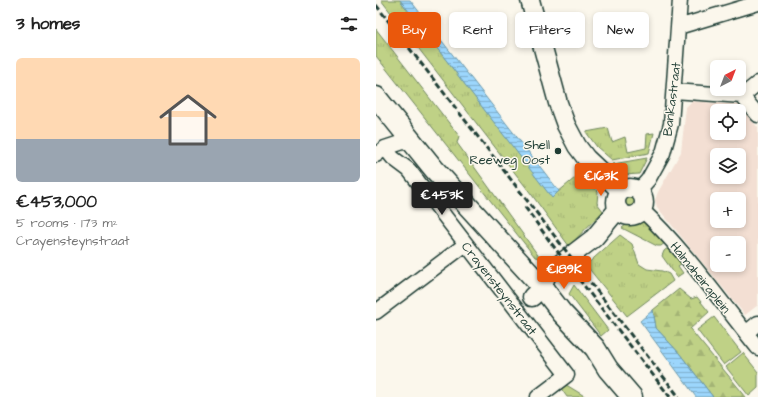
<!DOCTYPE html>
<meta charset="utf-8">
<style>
:root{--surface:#fff;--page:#f2f2f2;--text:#222;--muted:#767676;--line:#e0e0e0;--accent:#ea580c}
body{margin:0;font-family:"Architects Daughter",sans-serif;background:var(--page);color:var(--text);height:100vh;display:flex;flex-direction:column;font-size:15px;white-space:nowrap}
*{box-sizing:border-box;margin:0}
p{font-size:13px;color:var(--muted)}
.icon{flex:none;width:22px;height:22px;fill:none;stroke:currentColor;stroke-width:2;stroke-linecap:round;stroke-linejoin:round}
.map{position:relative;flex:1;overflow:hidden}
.panel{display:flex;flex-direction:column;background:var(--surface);width:376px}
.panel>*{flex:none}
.banner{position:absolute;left:12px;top:12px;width:310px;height:36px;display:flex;gap:8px}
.needle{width:26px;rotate:42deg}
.tools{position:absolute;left:334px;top:60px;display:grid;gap:8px}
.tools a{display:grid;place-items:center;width:36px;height:36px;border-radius:6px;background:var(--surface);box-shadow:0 2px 6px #0003;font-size:20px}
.price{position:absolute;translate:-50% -34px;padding:0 9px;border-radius:4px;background:var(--accent);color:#fff;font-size:13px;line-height:26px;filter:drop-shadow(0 1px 2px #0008)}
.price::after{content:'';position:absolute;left:50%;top:24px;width:12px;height:9px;margin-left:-6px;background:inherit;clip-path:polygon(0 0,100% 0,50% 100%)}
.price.selected{background:#222;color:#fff}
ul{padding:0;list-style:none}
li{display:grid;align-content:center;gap:8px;height:212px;padding:0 16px}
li+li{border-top:1px solid var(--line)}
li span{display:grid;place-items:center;height:124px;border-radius:6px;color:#555}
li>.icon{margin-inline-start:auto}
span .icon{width:72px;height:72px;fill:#fffc;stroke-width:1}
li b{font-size:17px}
h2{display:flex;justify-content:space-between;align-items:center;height:48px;padding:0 16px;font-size:17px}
.chip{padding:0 14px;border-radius:6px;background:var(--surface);box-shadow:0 2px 6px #0003;font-size:14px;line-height:36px}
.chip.selected{background:var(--accent);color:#fff}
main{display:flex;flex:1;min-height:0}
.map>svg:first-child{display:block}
</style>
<main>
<section class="panel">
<h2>3 homes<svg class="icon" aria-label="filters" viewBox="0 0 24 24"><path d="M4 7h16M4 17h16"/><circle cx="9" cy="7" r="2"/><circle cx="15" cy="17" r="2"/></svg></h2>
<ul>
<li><span style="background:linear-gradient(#ffd9b3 65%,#9aa5b1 0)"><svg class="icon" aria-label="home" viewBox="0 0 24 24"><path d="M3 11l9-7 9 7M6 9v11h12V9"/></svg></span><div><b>€453,000</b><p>5 rooms · 173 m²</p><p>Crayensteynstraat</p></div></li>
</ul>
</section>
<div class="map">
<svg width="382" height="397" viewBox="0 0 382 397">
<defs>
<pattern id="grass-tufts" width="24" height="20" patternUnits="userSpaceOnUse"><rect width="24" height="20" fill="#bfd186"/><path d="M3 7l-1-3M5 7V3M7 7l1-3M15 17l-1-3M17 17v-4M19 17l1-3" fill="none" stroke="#a4b474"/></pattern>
<pattern id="forest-firs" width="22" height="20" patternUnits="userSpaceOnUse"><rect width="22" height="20" fill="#bfd186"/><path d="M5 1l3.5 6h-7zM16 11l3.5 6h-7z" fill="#a4b474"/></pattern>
<pattern id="garden-furrows" width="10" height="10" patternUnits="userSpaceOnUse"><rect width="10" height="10" fill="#bfd186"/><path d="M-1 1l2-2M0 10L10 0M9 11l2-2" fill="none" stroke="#a4b474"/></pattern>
<pattern id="water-rules" width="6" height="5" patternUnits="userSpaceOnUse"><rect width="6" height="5" fill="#9cd6fc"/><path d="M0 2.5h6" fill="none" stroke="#7fafcd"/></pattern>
</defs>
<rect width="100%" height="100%" fill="#fbf7ec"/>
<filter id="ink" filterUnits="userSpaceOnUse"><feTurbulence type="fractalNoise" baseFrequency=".025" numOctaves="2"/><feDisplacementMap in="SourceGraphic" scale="8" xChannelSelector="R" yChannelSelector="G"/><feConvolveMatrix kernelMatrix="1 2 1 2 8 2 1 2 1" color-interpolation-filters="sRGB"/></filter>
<g filter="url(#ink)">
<!-- built -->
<path fill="#f3dfd3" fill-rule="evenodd" d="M 316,101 L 364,105 L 382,128 L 382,305 L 369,315 L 281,207 L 279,200 L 282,192 L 305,152 L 310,107 ZM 341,111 L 363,111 L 363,133 L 341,133 ZM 341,155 L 363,155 L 363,177 L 341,177 ZM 341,199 L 363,199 L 363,221 L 341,221 ZM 341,243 L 363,243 L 363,265 L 341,265 Z"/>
<!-- grass -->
<path fill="url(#grass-tufts)" stroke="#6f875d" d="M 5,0 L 24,0 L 176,197 L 205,173 L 222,192 L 221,203 L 227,211 L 193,246 L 156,195 Z
M 0,29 L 83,136 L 81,143 L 164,258 L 159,257 L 0,56 Z
M 232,128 L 236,142 L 249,137 L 252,152 L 270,148 L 271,134 L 278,133 L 273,153 L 236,160 L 221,147 L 210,132 Z
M 271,158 L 263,174 L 248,175 L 237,164 Z
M 262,222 L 271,222 L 290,242 L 285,246 L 281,246 L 246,228 L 250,225 Z
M 244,235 L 256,244 L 263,264 L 271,269 L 286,271 L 293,274 L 297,281 L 251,316 L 210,265 Z
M 293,247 L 306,263 L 302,266 L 307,273 L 301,277 L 286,256 L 288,251 Z
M 198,285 L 232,330 L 225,336 L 193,294 Z
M 189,385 L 192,386 L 210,397 L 191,397 L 184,387 Z"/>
<!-- forest -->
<path fill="url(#forest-firs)" stroke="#6f875d" d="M 303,289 L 315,299 L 321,297 L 333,312 L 314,329 L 370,397 L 337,397 L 303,353 L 280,328 L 277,310 Z"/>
<!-- garden -->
<path fill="url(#garden-furrows)" stroke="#6f875d" d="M247 201a6 6 0 1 1 12 0a6 6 0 1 1-12 0Z"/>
<!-- pitch -->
<path fill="#bfd186" stroke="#6f875d" d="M 338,317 L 365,352 L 348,365 L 321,330 Z
M 367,353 L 382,372 L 382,388 L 373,396 L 350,367 Z"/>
<!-- water -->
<path fill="url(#water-rules)" stroke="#6a99ac" d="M 24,0 L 34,0 L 183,191 L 176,198 Z
M 277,310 L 280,328 L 303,353 L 337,397 L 320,397 L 264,321 Z"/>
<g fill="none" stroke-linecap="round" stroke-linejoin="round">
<defs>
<path id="minor" d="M 302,27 L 382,3
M 298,91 L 366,96 L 382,83
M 366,96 L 382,115
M 9,148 L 17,158 L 33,170 L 191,375 L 162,397
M 0,155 L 9,148 L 27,142 L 32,138
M 262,191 L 272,180 L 287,153 L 295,124 L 304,0
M 265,209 C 309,250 344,301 382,348
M 0,312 L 90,244
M 370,333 L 382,323"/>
<path id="tertiary" d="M 154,0 L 182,103 L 190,125 L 201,146 L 210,158 L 245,191
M240 202a14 14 0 1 1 28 0a14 14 0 1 1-28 0Z
M 156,297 L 166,287 L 171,274 L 218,238 L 242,209"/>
<path id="secondary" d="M 0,97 L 58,169 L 166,287 L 186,313 L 219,348 L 232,369 L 256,397"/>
</defs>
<!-- minor casing -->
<use href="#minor" stroke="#1f3d34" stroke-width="17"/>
<!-- tertiary casing -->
<use href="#tertiary" stroke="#1f3d34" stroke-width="21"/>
<!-- secondary casing -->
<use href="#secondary" stroke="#1f3d34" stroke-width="23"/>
<!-- minor -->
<use href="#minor" stroke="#fbf7ec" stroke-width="14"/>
<!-- tertiary -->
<use href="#tertiary" stroke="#fbf7ec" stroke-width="18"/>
<!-- secondary -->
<use href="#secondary" stroke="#fbf7ec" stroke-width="20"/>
<!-- rail -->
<path stroke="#1f3d34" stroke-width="3" stroke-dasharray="6 3" stroke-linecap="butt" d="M 0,5 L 303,397
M 149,207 L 175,243 L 294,397"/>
</g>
</g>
<!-- markers -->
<circle fill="#1f3d34" stroke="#fbf7ec" stroke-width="1.5" cx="182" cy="151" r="4"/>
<g text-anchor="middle" stroke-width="3" stroke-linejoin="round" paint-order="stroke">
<!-- street labels -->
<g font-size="13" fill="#1f3d34" stroke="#fbf7ec">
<text transform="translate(295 99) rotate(-83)" y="5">Bankastraat</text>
<text transform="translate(325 277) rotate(51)" y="5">Halmaheiraplein</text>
<text transform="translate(124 288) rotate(52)" y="5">Crayensteynstraat</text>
</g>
<!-- poi labels -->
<g font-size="13" fill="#1f3d34" stroke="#fbf7ec" text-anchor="end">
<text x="174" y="149">Shell<tspan x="174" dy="15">Reeweg Oost</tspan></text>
</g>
</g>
</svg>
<div class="tools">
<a><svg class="needle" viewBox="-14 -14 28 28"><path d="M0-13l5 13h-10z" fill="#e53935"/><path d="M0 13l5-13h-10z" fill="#767676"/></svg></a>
<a><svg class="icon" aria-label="locate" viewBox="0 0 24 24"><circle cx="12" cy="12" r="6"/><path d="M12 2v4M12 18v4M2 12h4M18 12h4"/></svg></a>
<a><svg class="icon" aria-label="layers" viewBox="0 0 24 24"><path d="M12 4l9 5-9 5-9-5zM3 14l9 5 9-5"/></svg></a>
<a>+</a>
<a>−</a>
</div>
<b class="price" style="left:225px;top:197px">€163K</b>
<b class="price selected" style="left:66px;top:216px">€453K</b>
<b class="price" style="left:188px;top:290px">€189K</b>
<div class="banner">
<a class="chip selected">Buy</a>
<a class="chip">Rent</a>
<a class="chip">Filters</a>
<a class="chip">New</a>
</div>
</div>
</main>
